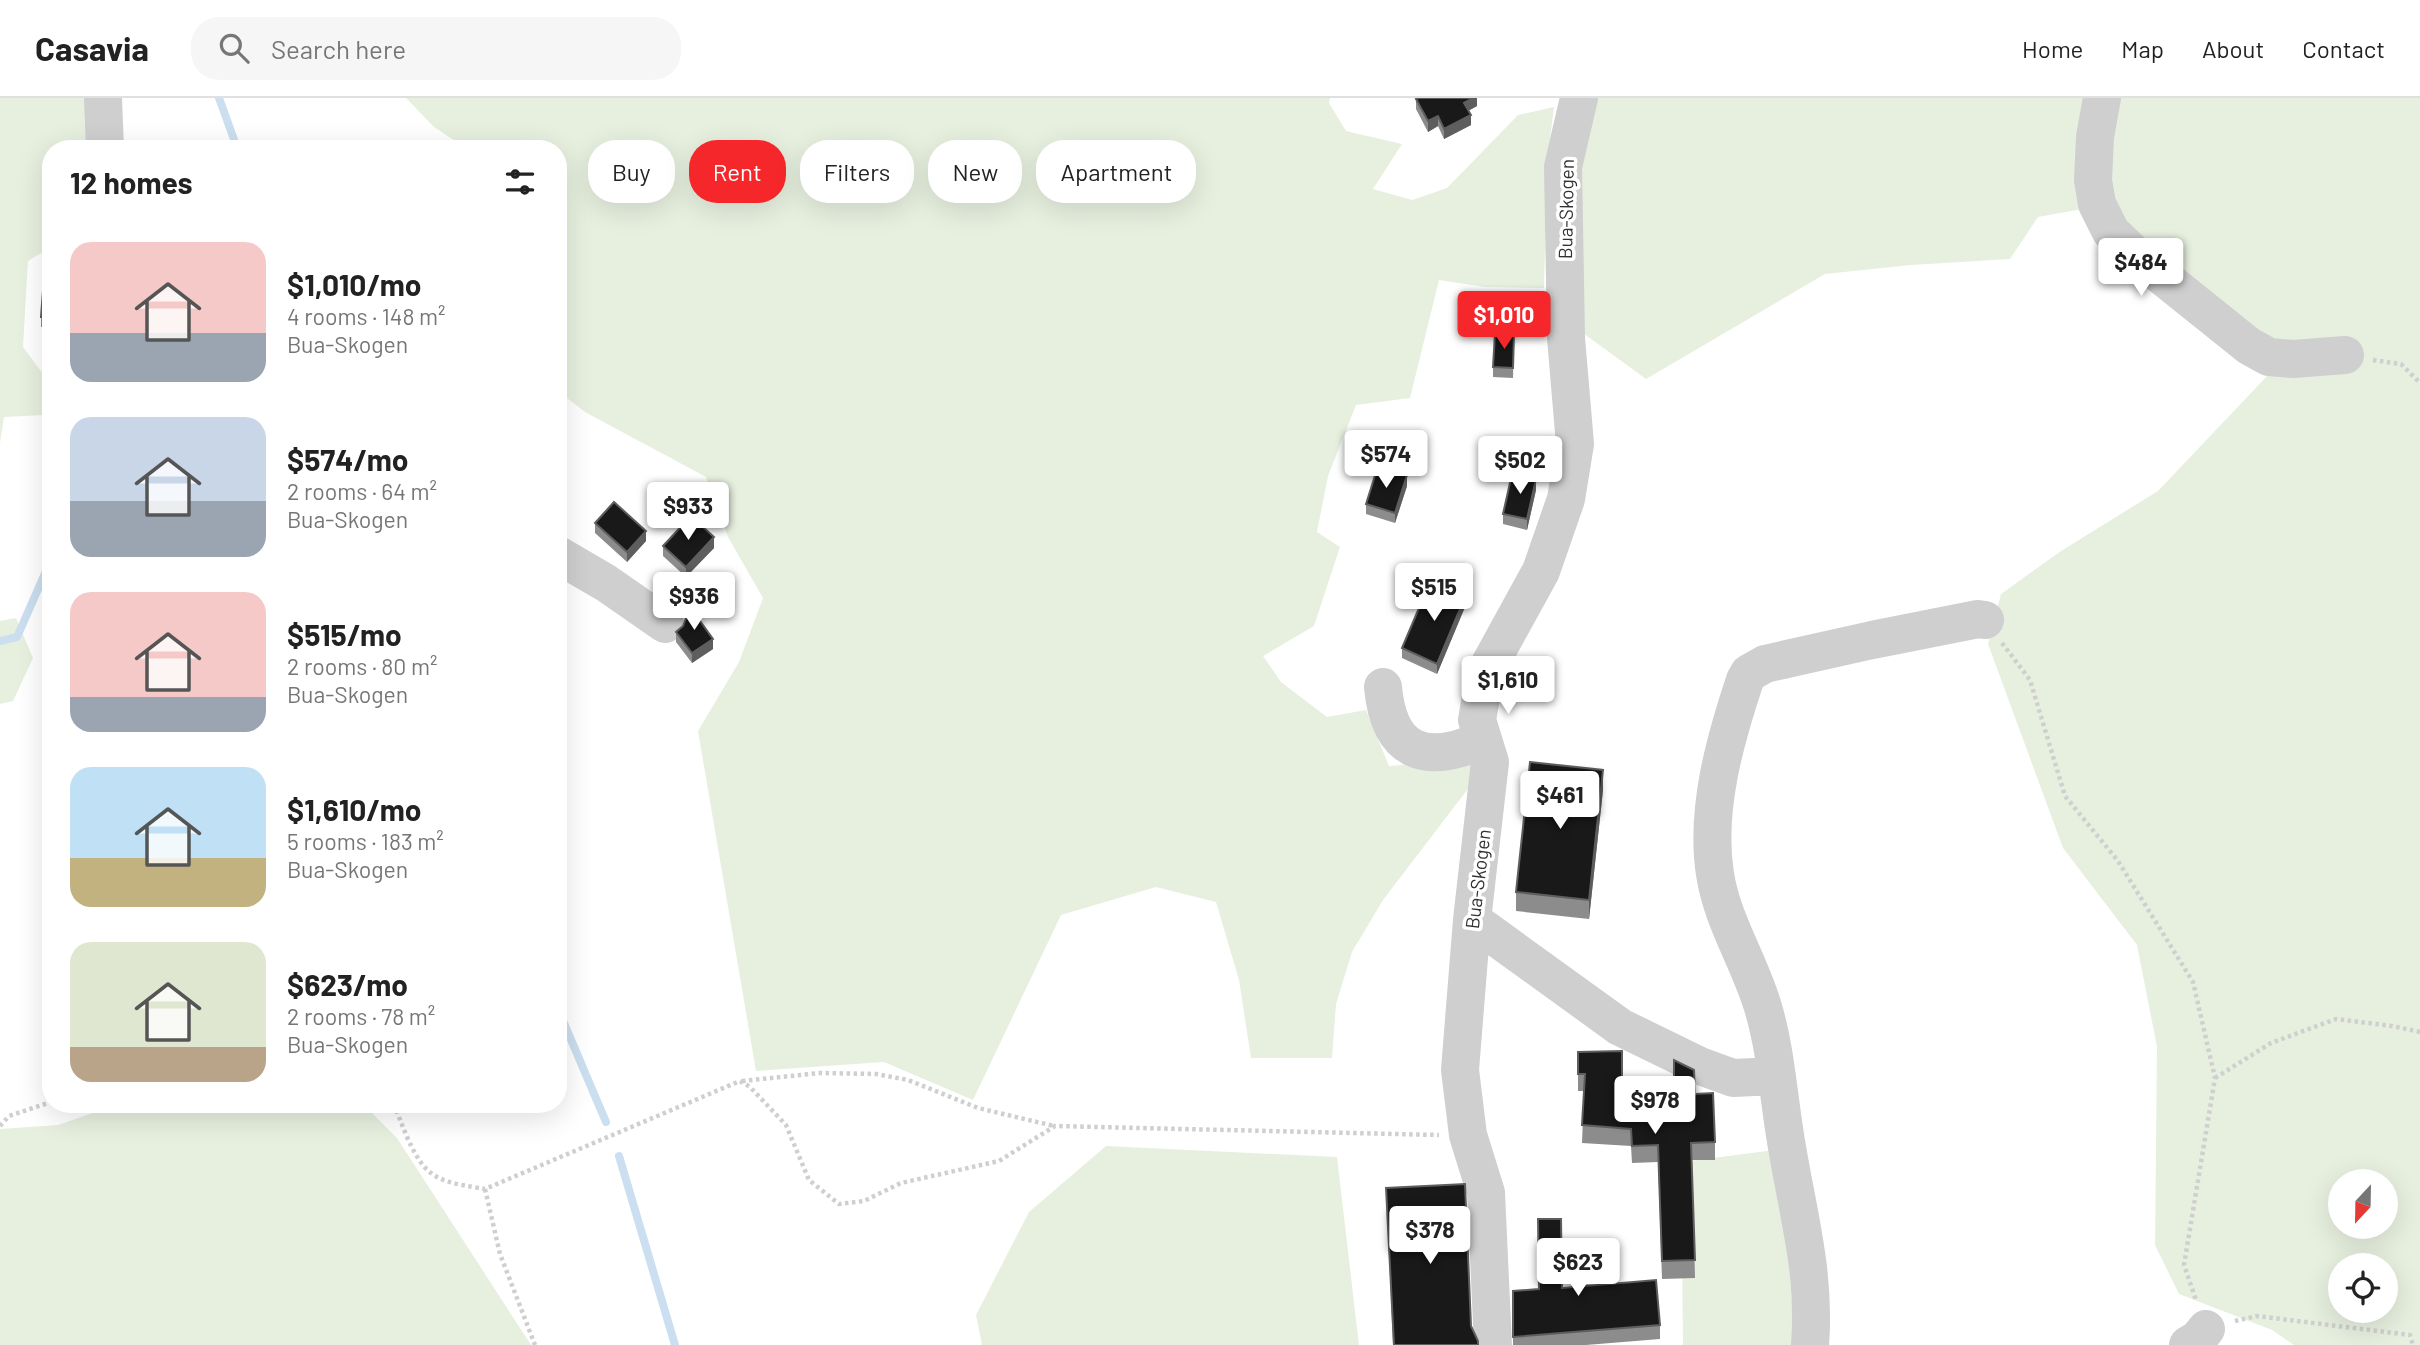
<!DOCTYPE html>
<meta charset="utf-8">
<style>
:root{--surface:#fff;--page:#f6f6f6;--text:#222;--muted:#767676;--line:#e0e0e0;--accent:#f6272a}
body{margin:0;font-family:Barlow,sans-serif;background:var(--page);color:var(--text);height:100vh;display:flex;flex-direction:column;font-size:26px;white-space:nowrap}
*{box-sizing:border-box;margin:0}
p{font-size:23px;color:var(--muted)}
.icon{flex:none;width:38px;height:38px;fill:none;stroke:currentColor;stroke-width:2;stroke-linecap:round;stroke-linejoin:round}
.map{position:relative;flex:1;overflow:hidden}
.details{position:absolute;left:42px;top:42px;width:525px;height:973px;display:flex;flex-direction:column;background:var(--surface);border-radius:28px;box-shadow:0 7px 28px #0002}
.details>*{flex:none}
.hud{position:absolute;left:588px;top:42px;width:665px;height:63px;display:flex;gap:14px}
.needle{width:46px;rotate:202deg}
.buttons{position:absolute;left:2328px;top:1071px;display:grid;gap:14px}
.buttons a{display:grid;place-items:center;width:70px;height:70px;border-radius:50%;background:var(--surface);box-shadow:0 7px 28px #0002;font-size:35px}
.price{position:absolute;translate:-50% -60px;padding:0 16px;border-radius:7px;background:#fff;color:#222;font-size:23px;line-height:46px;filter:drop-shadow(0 2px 4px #0008)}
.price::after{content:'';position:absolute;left:50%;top:42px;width:21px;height:16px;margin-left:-10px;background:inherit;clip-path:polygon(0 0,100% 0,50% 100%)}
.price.current{background:var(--accent);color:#fff}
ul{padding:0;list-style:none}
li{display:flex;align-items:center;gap:21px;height:175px;padding:0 28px}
li span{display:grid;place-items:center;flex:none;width:196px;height:140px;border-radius:21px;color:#555}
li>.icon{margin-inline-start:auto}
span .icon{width:84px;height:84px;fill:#fffc;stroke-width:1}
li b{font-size:30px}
h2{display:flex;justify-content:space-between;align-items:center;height:84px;padding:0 28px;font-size:30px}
.pill{padding:0 24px;border-radius:28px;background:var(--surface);box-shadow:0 7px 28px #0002;font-size:24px;line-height:63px}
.pill.current{background:var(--accent);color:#fff}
header{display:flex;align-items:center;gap:42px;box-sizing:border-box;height:98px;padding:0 35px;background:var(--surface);border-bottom:2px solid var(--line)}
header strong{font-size:33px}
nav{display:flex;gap:38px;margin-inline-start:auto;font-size:24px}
.search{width:490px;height:63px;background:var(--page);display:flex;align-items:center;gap:18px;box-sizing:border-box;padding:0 24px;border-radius:28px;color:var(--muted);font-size:26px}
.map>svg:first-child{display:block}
</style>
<header>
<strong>Casavia</strong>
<div class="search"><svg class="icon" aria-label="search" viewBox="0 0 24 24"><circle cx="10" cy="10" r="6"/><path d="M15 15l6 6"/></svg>Search here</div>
<nav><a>Home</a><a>Map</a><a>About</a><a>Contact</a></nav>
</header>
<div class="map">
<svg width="2420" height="1247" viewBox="0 0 2420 1247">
<rect width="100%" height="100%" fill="#fff"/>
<!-- green -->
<path fill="#e7f0df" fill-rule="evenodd" d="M 0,0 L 92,0 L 92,51 L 51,51 L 51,149 L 28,163 L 23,249 L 46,280 L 51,283 L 51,331 L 44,317 L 4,319 L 0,345 Z
M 406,0 L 1330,0 L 1329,5 L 1346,33 L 1402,46 L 1373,91 L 1412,102 L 1447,90 L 1518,17 L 1554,9 L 1547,64 L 1544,190 L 1485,189 L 1439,182 L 1410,300 L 1356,307 L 1328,378 L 1317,434 L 1340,449 L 1314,528 L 1263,558 L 1281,584 L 1327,619 L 1366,612 L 1389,668 L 1437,664 L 1472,657 L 1477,679 L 1383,802 L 1352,854 L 1336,906 L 1332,960 L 1251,960 L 1239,882 L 1216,804 L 1156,789 L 1061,817 L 973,1002 L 884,964 L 756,973 L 698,633 L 739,564 L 763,500 L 728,439 L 706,379 L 585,314 L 558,293 L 558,51 L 467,51 L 434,29 Z
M 1590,0 L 2420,0 L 2420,1247 L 2294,1247 L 2272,1232 L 2179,1196 L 2155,1147 L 2157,949 L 2137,847 L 2063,750 L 1988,546 L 2001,496 L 2061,453 L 2158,393 L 2268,277 L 2088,110 L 2038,119 L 2010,161 L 1911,167 L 1825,176 L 1646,281 L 1580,233 L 1573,129 ZM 2340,1083 L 2385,1083 L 2385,1129 L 2340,1129 ZM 2340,1167 L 2385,1167 L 2385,1213 L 2340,1213 Z
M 16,520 L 33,560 L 13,603 L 0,606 L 0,523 Z
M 119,1006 L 363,1006 L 397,1040 L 531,1247 L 0,1247 L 0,1031 L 58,1027 Z
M 1106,1048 L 1337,1059 L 1359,1247 L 982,1247 L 976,1217 L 1029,1114 Z
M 1775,1052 L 1780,1072 L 1796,1247 L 1683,1247 L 1681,1064 Z"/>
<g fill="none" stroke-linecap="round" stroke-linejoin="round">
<!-- stream -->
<path stroke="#cbdff0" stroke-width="8" d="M 219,0 L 236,47 L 233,51
M 0,543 L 17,539 L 46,473 L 51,458
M 558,911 L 606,1024
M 619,1058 L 675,1247"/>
<!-- path -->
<path stroke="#cfcfcf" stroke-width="4.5" stroke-dasharray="3.5 3.5" stroke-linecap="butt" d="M 2373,262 L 2401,266 L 2420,285
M 2002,545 L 2030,582 L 2065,698 L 2118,763 L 2193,884 L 2215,980 L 2184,1167 L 2196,1202
M 2215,980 L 2271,945 L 2336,921 L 2392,928 L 2420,934
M 742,983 L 820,975 L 876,976 L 908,982 L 978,1010 L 1054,1028
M 394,1006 C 402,1026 414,1063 431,1075 C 445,1086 469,1088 485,1091 L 740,983 L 750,989 L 786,1027 L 809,1082 L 839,1106 L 864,1103 L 901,1085 L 999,1063 L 1055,1028 L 1439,1037
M 0,1028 L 9,1018 L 51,1004
M 485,1091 L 500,1156 L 535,1247
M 2235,1223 L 2257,1218 L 2410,1237 L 2413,1247"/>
<!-- minor -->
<path stroke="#cfcfcf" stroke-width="38" d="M 103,0 L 105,51
M 2102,0 L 2095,39 L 2093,82 L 2097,106 L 2111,134 L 2133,155 L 2249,248 L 2269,259 L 2293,261 L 2345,257
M 558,457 L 606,485 L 665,526
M 1383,589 C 1389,656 1426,667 1483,642
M 1472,822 L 1620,929 L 1700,968 L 1733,980 L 1776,978
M 1493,1247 L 1486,1095 L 1468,1037 L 1460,972 L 1472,822 L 1490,664 L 1477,622 L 1485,575 L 1541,473 L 1566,401 L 1575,346 L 1566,240 L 1563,69 L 1579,0
M 1810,1247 C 1816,1172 1796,1109 1785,1037 C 1778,993 1775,947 1762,906 C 1748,861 1722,822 1715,776 C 1705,712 1725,642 1745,582 L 1749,575 L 1765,566 L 1872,542 L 1978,521 L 1985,522
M 2188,1247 L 2198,1241 L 2206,1231"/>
</g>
<!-- wall -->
<path fill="#8c8c8c" d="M 1477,0 L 1477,8 L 1468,13 L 1471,27 L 1444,41 L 1438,28 L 1428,34 L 1416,11 L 1416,1 Z
M 51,166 L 51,230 L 41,229 L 41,219 Z
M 1514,236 L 1513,280 L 1493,279 L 1493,269 Z
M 1407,388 L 1395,425 L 1366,416 L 1366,406 Z
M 1536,392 L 1527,432 L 1503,426 L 1503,416 Z
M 595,425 L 646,443 L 627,464 L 595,435 Z
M 663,448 L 714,450 L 686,479 L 663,458 Z
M 1465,509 L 1437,576 L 1402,560 L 1402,550 Z
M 686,512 L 713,551 L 692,565 L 676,544 L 676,534 L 683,528 L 686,521 Z
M 1603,692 L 1589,821 L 1516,813 L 1516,794 Z
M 1578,954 L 1622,983 L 1628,998 L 1695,996 L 1715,1044 L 1715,1062 L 1692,1062 L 1695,1180 L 1662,1181 L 1658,1064 L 1632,1065 L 1631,1048 L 1582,1045 L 1584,993 L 1578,993 Z
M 1386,1090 L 1478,1247 L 1393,1247 Z
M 1562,1190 L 1660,1227 L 1660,1241 L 1586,1247 L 1513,1247 L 1513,1193 Z"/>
<!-- shaded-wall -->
<path fill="#5e5e5e" d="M 1473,0 L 1477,0 L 1477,8 L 1464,15 L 1464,5 Z
M 1471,17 L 1471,27 L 1444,41 L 1444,31 Z
M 1438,18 L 1438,28 L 1428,34 L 1428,23 Z
M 561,327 L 561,337 L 558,340 L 558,330 Z
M 1407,377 L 1407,388 L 1395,425 L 1395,415 Z
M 1536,381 L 1536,392 L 1527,432 L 1527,421 Z
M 646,433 L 646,443 L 627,464 L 627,454 Z
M 714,439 L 714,450 L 686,479 L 686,469 Z
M 1465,499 L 1465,509 L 1437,576 L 1437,566 Z
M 713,541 L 713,551 L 692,565 L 692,555 Z
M 1603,672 L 1603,692 L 1589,821 L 1589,802 Z"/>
<!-- building -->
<path fill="#191919" stroke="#5e5e5e" stroke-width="2" d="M 1419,0 L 1473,0 L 1464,5 L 1471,17 L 1444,31 L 1438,18 L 1428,23 L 1416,1 Z
M 45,166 L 51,166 L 51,219 L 41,219 Z
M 1495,235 L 1514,236 L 1513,270 L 1493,269 Z
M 1378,368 L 1407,377 L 1395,415 L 1366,406 Z
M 1512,376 L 1536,381 L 1527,421 L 1503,416 Z
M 614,404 L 646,433 L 627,454 L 595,425 Z
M 691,418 L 714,439 L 686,469 L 663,448 Z
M 1430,484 L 1465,499 L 1437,566 L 1402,550 Z
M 690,509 L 713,541 L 692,555 L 676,534 L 683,528 L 687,518 L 686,512 Z
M 1530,664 L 1603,672 L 1589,802 L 1516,794 Z
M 1622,953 L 1622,983 L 1628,984 L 1628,998 L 1674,997 L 1674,962 L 1694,972 L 1695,996 L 1713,995 L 1715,1044 L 1691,1045 L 1695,1162 L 1662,1163 L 1658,1047 L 1632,1048 L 1631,1031 L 1582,1027 L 1585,976 L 1578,976 L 1578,954 Z
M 1465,1086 L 1471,1228 L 1478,1243 L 1478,1247 L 1394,1247 L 1386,1090 Z
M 1538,1121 L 1561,1121 L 1562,1190 L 1656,1182 L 1660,1227 L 1513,1239 L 1513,1193 L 1539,1191 Z"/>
<g text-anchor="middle" stroke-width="7" stroke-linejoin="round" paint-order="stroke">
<!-- street labels -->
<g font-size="19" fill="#323232" stroke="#fff">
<text transform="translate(1566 111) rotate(-89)" y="7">Bua-Skogen</text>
<text transform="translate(1478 781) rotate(-83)" y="7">Bua-Skogen</text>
</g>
</g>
</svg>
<div class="buttons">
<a><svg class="needle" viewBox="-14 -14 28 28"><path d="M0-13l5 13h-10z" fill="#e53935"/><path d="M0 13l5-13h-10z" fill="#767676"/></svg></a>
<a><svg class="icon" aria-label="locate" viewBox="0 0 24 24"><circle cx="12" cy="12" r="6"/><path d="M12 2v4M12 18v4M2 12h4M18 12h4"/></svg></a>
</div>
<b class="price" style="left:2141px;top:200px">$484</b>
<b class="price current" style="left:1504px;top:253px">$1,010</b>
<b class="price" style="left:1386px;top:392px">$574</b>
<b class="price" style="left:1520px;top:398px">$502</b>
<b class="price" style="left:688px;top:444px">$933</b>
<b class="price" style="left:1434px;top:525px">$515</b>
<b class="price" style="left:694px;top:534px">$936</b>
<b class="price" style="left:1508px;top:618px">$1,610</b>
<b class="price" style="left:1560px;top:733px">$461</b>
<b class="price" style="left:1655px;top:1038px">$978</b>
<b class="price" style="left:1430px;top:1168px">$378</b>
<b class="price" style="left:1578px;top:1200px">$623</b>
<div class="hud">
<a class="pill">Buy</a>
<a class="pill current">Rent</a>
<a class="pill">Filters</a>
<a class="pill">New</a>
<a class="pill">Apartment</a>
</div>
<section class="details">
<h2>12 homes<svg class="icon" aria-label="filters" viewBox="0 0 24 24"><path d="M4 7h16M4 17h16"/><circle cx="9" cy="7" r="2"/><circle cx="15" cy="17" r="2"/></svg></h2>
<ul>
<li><span style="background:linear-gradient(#f6c9c9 65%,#9aa5b1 0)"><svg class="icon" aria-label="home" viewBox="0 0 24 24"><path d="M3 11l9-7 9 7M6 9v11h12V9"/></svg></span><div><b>$1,010/mo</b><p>4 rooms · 148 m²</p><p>Bua-Skogen</p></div></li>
<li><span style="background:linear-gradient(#c9d6e8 60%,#9aa5b1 0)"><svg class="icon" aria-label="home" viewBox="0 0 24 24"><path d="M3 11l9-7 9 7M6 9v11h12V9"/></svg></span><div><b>$574/mo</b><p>2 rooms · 64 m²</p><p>Bua-Skogen</p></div></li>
<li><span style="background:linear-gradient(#f6c9c9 75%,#9aa5b1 0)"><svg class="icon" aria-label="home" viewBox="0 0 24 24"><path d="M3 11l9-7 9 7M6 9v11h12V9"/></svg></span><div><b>$515/mo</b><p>2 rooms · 80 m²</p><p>Bua-Skogen</p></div></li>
<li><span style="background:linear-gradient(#bfe0f5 65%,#c2b280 0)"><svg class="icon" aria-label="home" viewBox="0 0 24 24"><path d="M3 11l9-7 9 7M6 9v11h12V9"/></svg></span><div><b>$1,610/mo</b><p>5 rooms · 183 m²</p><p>Bua-Skogen</p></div></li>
<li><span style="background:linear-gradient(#dfe7d0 75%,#b9a48a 0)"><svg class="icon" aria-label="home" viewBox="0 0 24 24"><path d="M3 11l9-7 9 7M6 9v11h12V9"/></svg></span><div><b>$623/mo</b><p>2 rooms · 78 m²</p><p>Bua-Skogen</p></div></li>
</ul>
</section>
</div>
